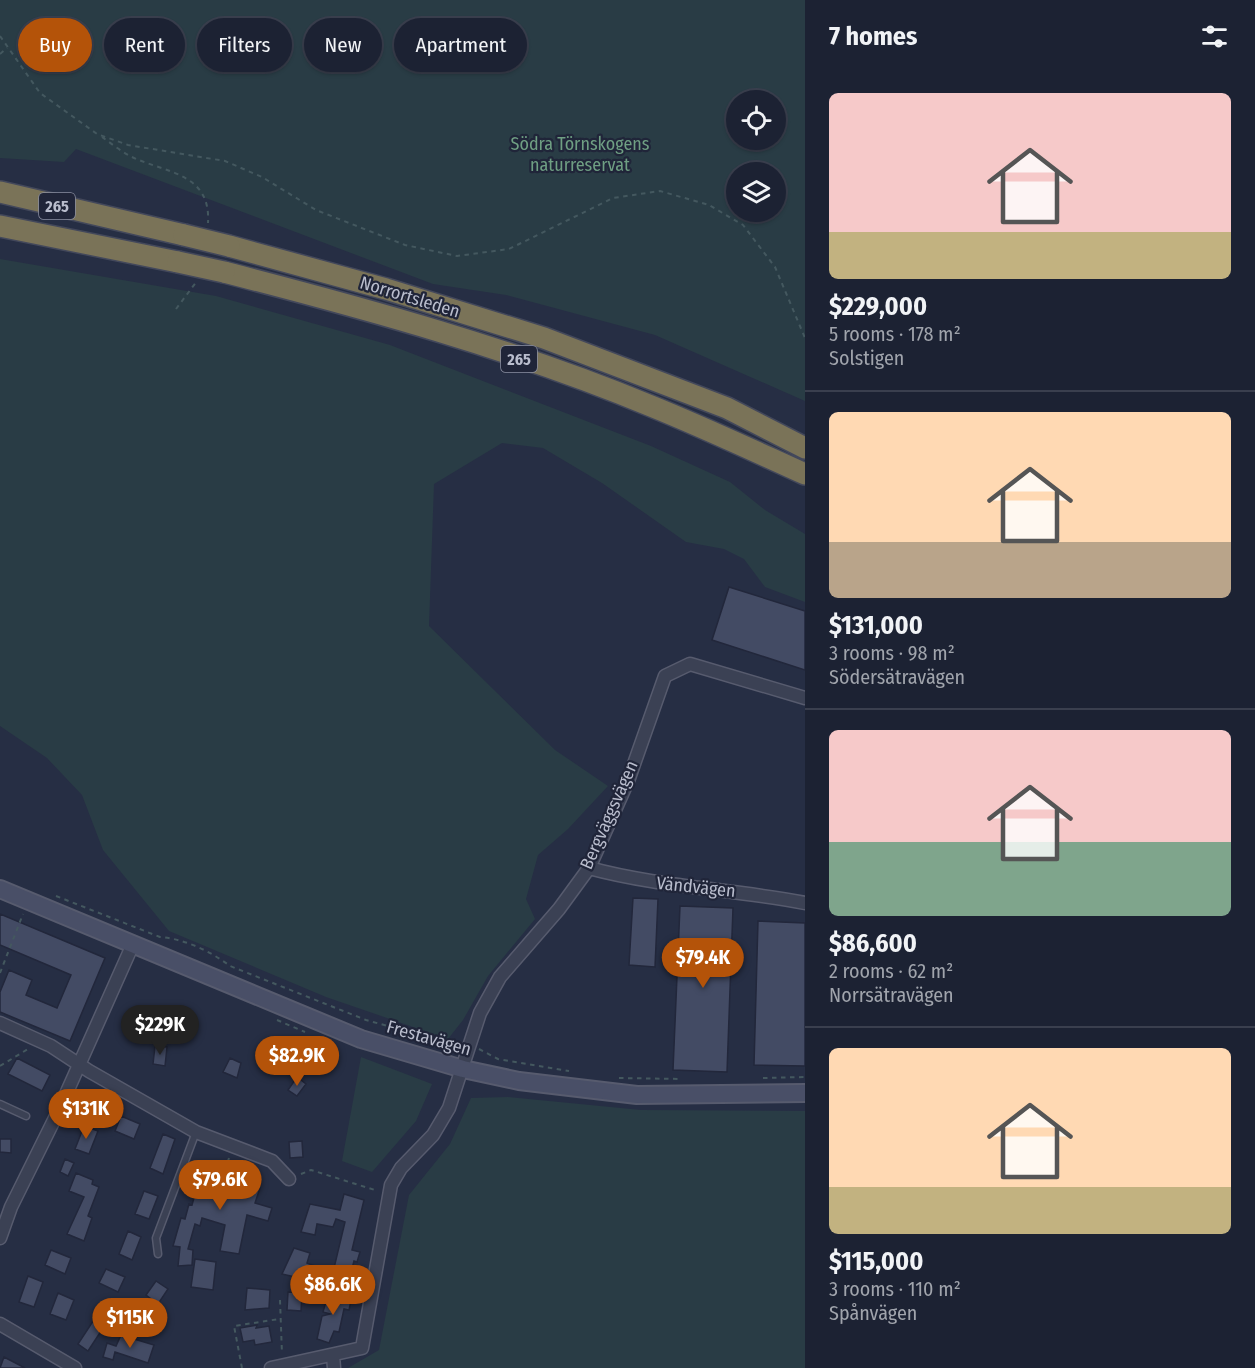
<!DOCTYPE html>
<meta charset="utf-8">
<style>
:root{--surface:#1c2233;--page:#292f3f;--text:#f1f3f6;--muted:#a0a4ac;--line:#3a3f4e;--accent:#b45309}
body{margin:0;font-family:"Fira Sans Condensed",sans-serif;background:var(--page);color:var(--text);height:100vh;display:flex;flex-direction:column;font-size:22px;white-space:nowrap}
*{box-sizing:border-box;margin:0}
p{font-size:20px;color:var(--muted)}
.icon{flex:none;width:33px;height:33px;fill:none;stroke:currentColor;stroke-width:2;stroke-linecap:round;stroke-linejoin:round}
.map{position:relative;flex:1;overflow:hidden}
.side{display:flex;flex-direction:column;background:var(--surface);width:450px}
.side>*{flex:none}
.banner{position:absolute;left:18px;top:18px;width:570px;height:54px;display:flex;gap:12px}
.buttons{position:absolute;left:726px;top:90px;display:grid;gap:12px}
.buttons a{display:grid;place-items:center;width:60px;height:60px;border-radius:50%;background:var(--surface);box-shadow:0 2px 4px #0004,0 0 0 2px var(--line);font-size:30px}
.price{position:absolute;translate:-50% -51px;padding:0 14px;border-radius:21px;background:var(--accent);color:#fff;font-size:20px;line-height:39px;filter:drop-shadow(0 2px 3px #0008)}
.price::after{content:'';position:absolute;left:50%;top:36px;width:18px;height:14px;margin-left:-9px;background:inherit;clip-path:polygon(0 0,100% 0,50% 100%)}
.price.active{background:#222;color:#fff}
ul{padding:0;list-style:none}
li{display:grid;align-content:center;gap:12px;height:318px;padding:0 24px}
li+li{border-top:2px solid var(--line)}
li span{display:grid;place-items:center;height:186px;border-radius:9px;color:#555}
li>.icon{margin-inline-start:auto}
span .icon{width:108px;height:108px;fill:#fffc;stroke-width:1}
li b{font-size:26px}
h2{display:flex;justify-content:space-between;align-items:center;height:72px;padding:0 24px;font-size:26px}
.pill{padding:0 21px;border-radius:27px;background:var(--surface);box-shadow:0 2px 4px #0004,0 0 0 2px var(--line);font-size:21px;line-height:54px}
.pill.active{background:var(--accent);color:#fff}
main{display:flex;flex:1;min-height:0}
.map>svg:first-child{display:block}
</style>
<main>
<div class="map">
<svg width="805" height="1368" viewBox="0 0 805 1368">
<rect width="100%" height="100%" fill="#262e44"/>
<!-- green -->
<path fill="#293c45" fill-rule="evenodd" d="M 0,0 L 805,0 L 805,401 L 655,335 L 506,295 L 433,284 L 76,149 L 64,162 L 0,158 ZM 736,100 L 776,100 L 776,140 L 736,140 ZM 736,172 L 776,172 L 776,212 L 736,212 Z
M 0,259 L 216,296 L 390,345 L 651,446 L 730,482 L 765,510 L 805,534 L 805,602 L 765,587 L 744,559 L 724,549 L 686,542 L 602,483 L 543,448 L 502,443 L 434,484 L 429,626 L 555,750 L 608,786 L 568,829 L 538,855 L 526,899 L 535,919 L 488,976 L 463,1020 L 448,1039 L 326,997 L 169,931 L 103,850 L 82,795 L 47,758 L 0,726 Z
M 361,1057 L 432,1084 L 416,1121 L 372,1172 L 342,1161 Z
M 508,1097 L 641,1110 L 805,1111 L 805,1368 L 348,1368 L 379,1350 L 409,1195 L 450,1144 L 471,1098 Z"/>
<!-- building -->
<path fill="#434b64" stroke="#22273b" stroke-width="1.5" d="M 729,587 L 805,611 L 805,670 L 712,640 Z
M 633,898 L 658,899 L 655,967 L 629,965 Z
M 680,906 L 733,908 L 727,1072 L 673,1070 Z
M 0,914 L 105,958 L 70,1041 L 0,1012 L 0,992 L 9,970 L 32,980 L 26,995 L 57,1008 L 71,975 L 0,945 Z
M 758,921 L 805,923 L 805,1066 L 754,1065 Z
M 161,1006 L 178,1012 L 172,1025 L 156,1020 Z
M 155,1046 L 167,1047 L 165,1066 L 153,1064 Z
M 17,1058 L 50,1075 L 42,1091 L 8,1074 Z
M 230,1058 L 241,1063 L 237,1078 L 223,1072 Z
M 297,1077 L 306,1084 L 297,1096 L 288,1090 Z
M 121,1116 L 140,1124 L 134,1139 L 115,1131 Z
M 84,1126 L 98,1131 L 89,1154 L 75,1149 Z
M 163,1134 L 175,1139 L 163,1174 L 150,1168 Z
M 0,1139 L 11,1139 L 11,1153 L 0,1152 Z
M 302,1141 L 303,1157 L 290,1158 L 289,1142 Z
M 65,1159 L 74,1163 L 68,1176 L 60,1172 Z
M 207,1162 L 222,1166 L 221,1171 L 234,1176 L 233,1180 L 260,1188 L 255,1203 L 272,1208 L 268,1221 L 247,1215 L 239,1254 L 220,1251 L 225,1225 L 202,1218 L 200,1226 L 195,1224 L 188,1249 L 193,1250 L 192,1265 L 178,1266 L 180,1247 L 173,1246 L 181,1218 L 185,1219 L 189,1204 L 192,1205 L 200,1176 L 203,1177 Z
M 76,1173 L 93,1180 L 92,1184 L 99,1187 L 88,1216 L 92,1218 L 84,1241 L 67,1234 L 84,1197 L 69,1191 Z
M 144,1191 L 158,1196 L 149,1219 L 135,1214 Z
M 344,1194 L 364,1200 L 352,1250 L 360,1252 L 357,1262 L 354,1261 L 345,1295 L 329,1289 L 345,1222 L 336,1219 L 333,1227 L 317,1224 L 315,1235 L 301,1232 L 310,1204 L 340,1210 Z
M 128,1231 L 141,1237 L 132,1260 L 119,1254 Z
M 294,1248 L 310,1253 L 307,1263 L 317,1267 L 312,1281 L 282,1274 Z
M 51,1250 L 71,1258 L 65,1274 L 45,1265 Z
M 195,1259 L 216,1262 L 213,1290 L 191,1287 Z
M 106,1269 L 125,1277 L 118,1292 L 99,1283 Z
M 28,1276 L 43,1282 L 34,1307 L 19,1302 Z
M 156,1281 L 168,1289 L 158,1304 L 146,1295 Z
M 247,1288 L 270,1290 L 269,1308 L 245,1310 Z
M 288,1292 L 302,1293 L 301,1311 L 287,1310 Z
M 58,1293 L 74,1300 L 66,1320 L 50,1314 Z
M 328,1294 L 345,1295 L 344,1300 L 351,1301 L 349,1310 L 344,1309 L 339,1332 L 334,1331 L 329,1343 L 317,1339 L 322,1316 L 330,1314 L 323,1312 Z
M 99,1312 L 109,1319 L 88,1351 L 78,1344 Z
M 257,1325 L 256,1328 L 269,1326 L 272,1342 L 255,1345 L 254,1340 L 243,1342 L 240,1328 Z
M 121,1335 L 154,1345 L 148,1363 L 115,1352 L 113,1360 L 103,1357 L 107,1343 L 116,1346 Z
M 4,1357 L 25,1368 L 0,1368 Z"/>
<g fill="none" stroke-linecap="round" stroke-linejoin="round">
<defs>
<path id="lane" d="M 0,1104 L 26,1116
M 158,1254 L 156,1238 L 196,1132"/>
<path id="street" d="M 589,868 C 659,887 733,889 805,903
M 0,1023 L 51,1046 L 89,1071 L 196,1132 L 272,1161 L 289,1179
M 0,1238 L 11,1207 L 58,1112 L 133,944
M 0,1324 L 75,1368
M 333,1355 L 334,1368
M 271,1368 L 362,1348 L 391,1185 L 401,1168 L 433,1135 L 449,1108 L 480,1013 L 500,977 L 559,909 L 589,868 L 628,781 L 665,676 L 690,664 L 805,698"/>
<path id="secondary" d="M 0,889 L 361,1039 L 463,1069 L 519,1081 L 637,1095 L 805,1093"/>
<path id="highway" d="M 0,192 L 184,235
M 0,226 L 178,262
M 229,246 L 386,289 L 544,338 L 727,408 L 805,448
M 224,272 C 368,309 513,349 651,406 C 703,427 754,451 805,474"/>
</defs>
<!-- lane casing -->
<use href="#lane" stroke="#575b6e" stroke-width="9"/>
<!-- street casing -->
<use href="#street" stroke="#575b6e" stroke-width="15"/>
<!-- secondary casing -->
<use href="#secondary" stroke="#575b6e" stroke-width="20"/>
<!-- highway casing -->
<use href="#highway" stroke="#43485b" stroke-width="24"/>
<!-- path -->
<path stroke="#44585f" stroke-width="2" stroke-dasharray="4.5 4.5" stroke-linecap="butt" d="M 0,36 L 40,93 L 97,134 L 128,145 L 225,161 L 262,177 L 316,210 L 405,245 L 457,256 L 509,249 L 613,198 L 660,191 L 709,205 L 743,225 L 775,267 L 805,338
M 0,54 L 7,48
M 102,137 C 112,144 123,153 134,158 C 168,173 211,174 208,223
M 176,309 L 197,281
M 56,896 L 160,937 C 185,939 210,951 230,966 L 366,1020 L 456,1045
M 0,973 L 23,914
M 277,1020 L 305,1032
M 479,1049 L 498,1059 L 569,1071
M 0,1066 L 28,1049
M 619,1078 L 682,1079
M 763,1078 L 805,1077
M 301,1174 L 311,1170 L 378,1191
M 220,1186 L 229,1158
M 280,1300 L 282,1354
M 242,1368 L 234,1326 L 279,1319"/>
<!-- lane -->
<use href="#lane" stroke="#3b4154" stroke-width="6"/>
<!-- street -->
<use href="#street" stroke="#3b4154" stroke-width="12"/>
<!-- secondary -->
<use href="#secondary" stroke="#494f67" stroke-width="16"/>
<!-- highway -->
<use href="#highway" stroke="#7a7358" stroke-width="21"/>
<defs>
<path id="highway-bridge" d="M 184,235 L 229,246
M 178,262 L 224,272"/>
</defs>
<!-- highway-bridge casing -->
<use href="#highway-bridge" stroke="#43485b" stroke-width="24" stroke-linecap="butt"/>
<!-- highway-bridge -->
<use href="#highway-bridge" stroke="#7a7358" stroke-width="21"/>
</g>
<g text-anchor="middle" stroke-width="4.5" stroke-linejoin="round" paint-order="stroke">
<!-- shield labels -->
<g fill="#202539" stroke="#8b8fa1" stroke-width="1.5">
<rect x="39" y="193" width="36" height="26" rx="4.5"/>
<rect x="501" y="346" width="36" height="26" rx="4.5"/>
</g>
<g font-size="16" font-weight="bold" fill="#b9bdcd">
<text x="57" y="212">265</text>
<text x="519" y="365">265</text>
</g>
<!-- park labels -->
<g font-size="18" fill="#6f9f83" stroke="#202539">
<text x="580" y="150">Södra Törnskogens<tspan x="580" dy="21">naturreservat</tspan></text>
</g>
<!-- street labels -->
<g font-size="18" fill="#b9bdcd" stroke="#202539">
<text transform="translate(410 297) rotate(17)" y="6">Norrortsleden</text>
<text transform="translate(609 815) rotate(-66)" y="6">Bergväggsvägen</text>
<text transform="translate(696 887) rotate(6)" y="6">Vändvägen</text>
<text transform="translate(429 1038) rotate(16)" y="6">Frestavägen</text>
</g>
</g>
</svg>
<div class="buttons">
<a><svg class="icon" aria-label="locate" viewBox="0 0 24 24"><circle cx="12" cy="12" r="6"/><path d="M12 2v4M12 18v4M2 12h4M18 12h4"/></svg></a>
<a><svg class="icon" aria-label="layers" viewBox="0 0 24 24"><path d="M12 4l9 5-9 5-9-5zM3 14l9 5 9-5"/></svg></a>
</div>
<b class="price" style="left:703px;top:989px">$79.4K</b>
<b class="price active" style="left:160px;top:1056px">$229K</b>
<b class="price" style="left:297px;top:1087px">$82.9K</b>
<b class="price" style="left:86px;top:1140px">$131K</b>
<b class="price" style="left:220px;top:1211px">$79.6K</b>
<b class="price" style="left:333px;top:1316px">$86.6K</b>
<b class="price" style="left:130px;top:1349px">$115K</b>
<div class="banner">
<a class="pill active">Buy</a>
<a class="pill">Rent</a>
<a class="pill">Filters</a>
<a class="pill">New</a>
<a class="pill">Apartment</a>
</div>
</div>
<section class="side">
<h2>7 homes<svg class="icon" aria-label="filters" viewBox="0 0 24 24"><path d="M4 7h16M4 17h16"/><circle cx="9" cy="7" r="2"/><circle cx="15" cy="17" r="2"/></svg></h2>
<ul>
<li><span style="background:linear-gradient(#f6c9c9 75%,#c2b280 0)"><svg class="icon" aria-label="home" viewBox="0 0 24 24"><path d="M3 11l9-7 9 7M6 9v11h12V9"/></svg></span><div><b>$229,000</b><p>5 rooms · 178 m²</p><p>Solstigen</p></div></li>
<li><span style="background:linear-gradient(#ffd9b3 70%,#b9a48a 0)"><svg class="icon" aria-label="home" viewBox="0 0 24 24"><path d="M3 11l9-7 9 7M6 9v11h12V9"/></svg></span><div><b>$131,000</b><p>3 rooms · 98 m²</p><p>Södersätravägen</p></div></li>
<li><span style="background:linear-gradient(#f6c9c9 60%,#7fa58c 0)"><svg class="icon" aria-label="home" viewBox="0 0 24 24"><path d="M3 11l9-7 9 7M6 9v11h12V9"/></svg></span><div><b>$86,600</b><p>2 rooms · 62 m²</p><p>Norrsätravägen</p></div></li>
<li><span style="background:linear-gradient(#ffd9b3 75%,#c2b280 0)"><svg class="icon" aria-label="home" viewBox="0 0 24 24"><path d="M3 11l9-7 9 7M6 9v11h12V9"/></svg></span><div><b>$115,000</b><p>3 rooms · 110 m²</p><p>Spånvägen</p></div></li>
</ul>
</section>
</main>
